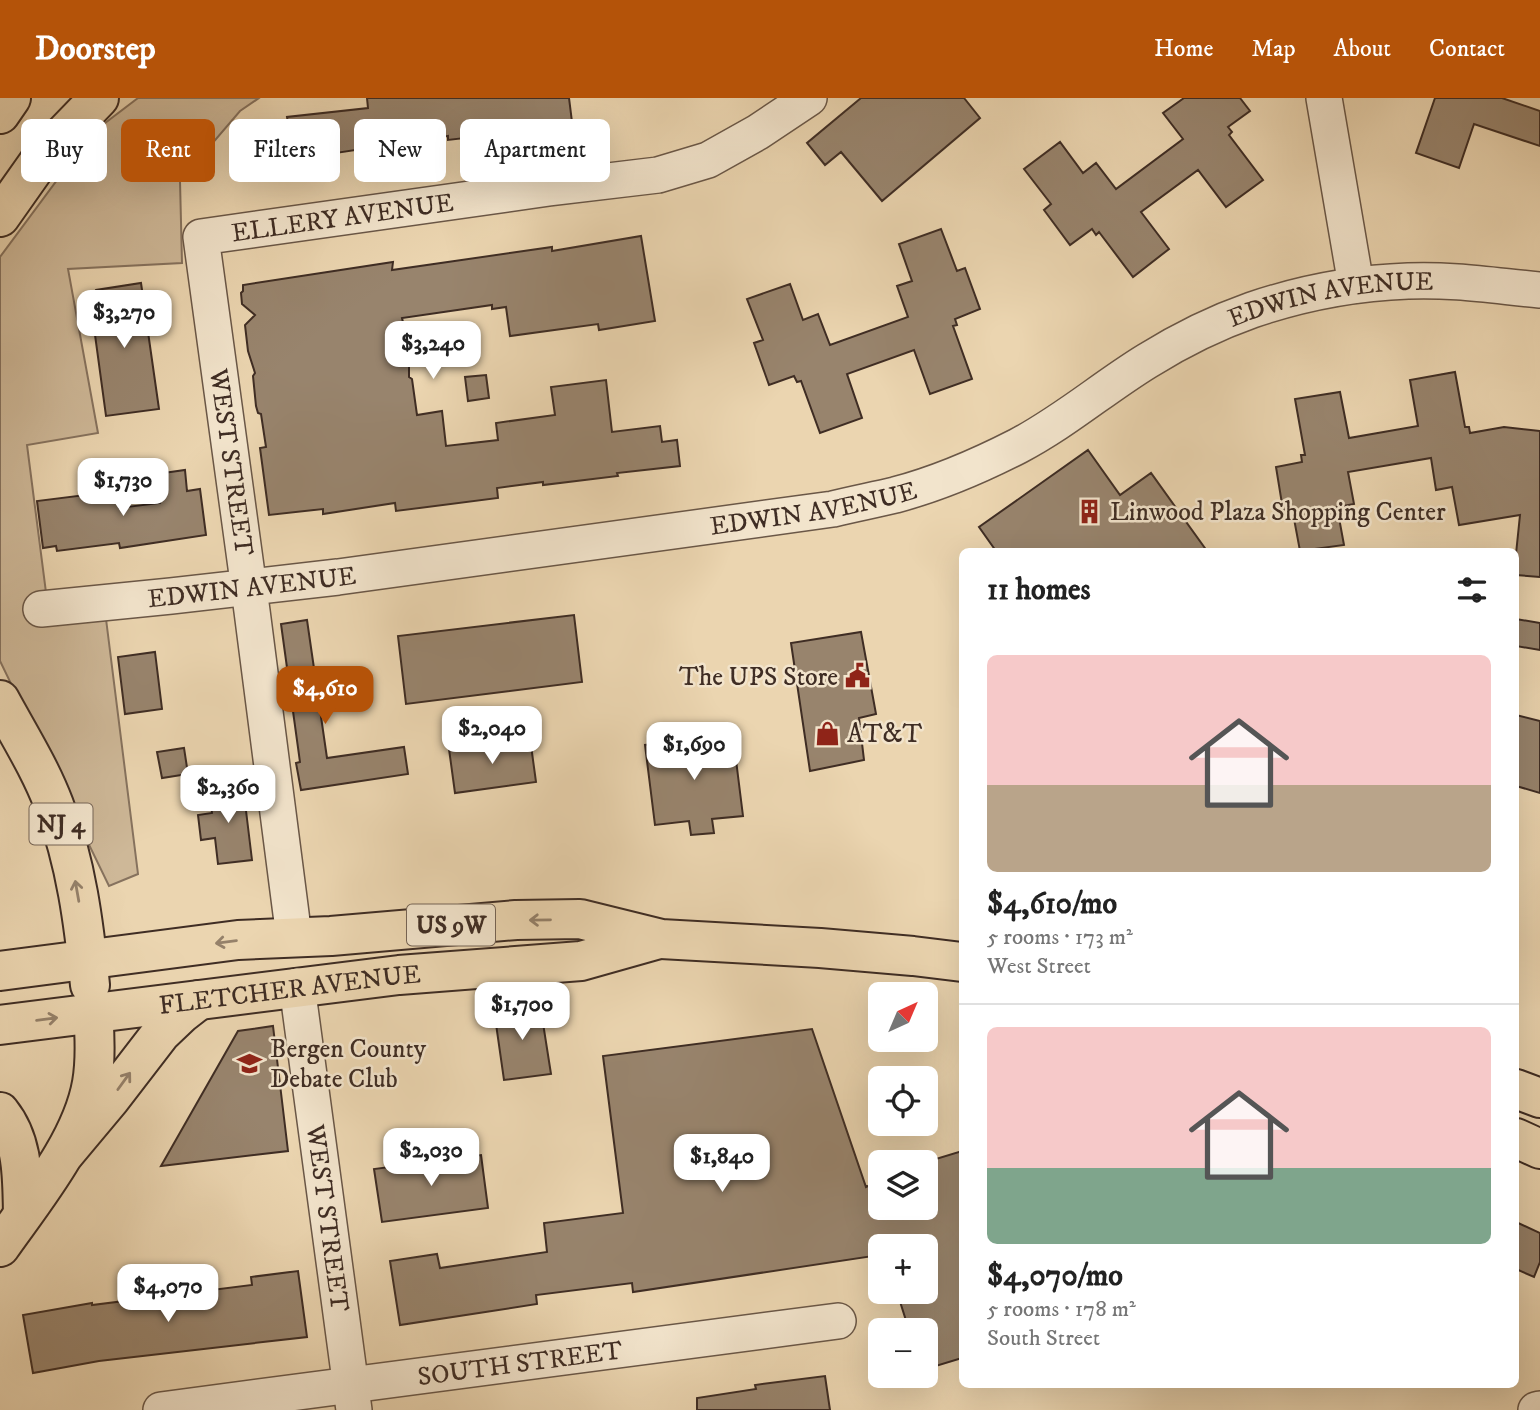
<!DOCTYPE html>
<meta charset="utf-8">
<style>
:root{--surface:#fff;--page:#f6f6f6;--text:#222;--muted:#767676;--line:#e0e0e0;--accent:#b45309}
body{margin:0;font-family:"IM FELL DW Pica",serif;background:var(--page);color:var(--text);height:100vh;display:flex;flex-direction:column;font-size:26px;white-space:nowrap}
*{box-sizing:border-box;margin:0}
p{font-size:23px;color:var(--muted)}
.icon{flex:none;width:38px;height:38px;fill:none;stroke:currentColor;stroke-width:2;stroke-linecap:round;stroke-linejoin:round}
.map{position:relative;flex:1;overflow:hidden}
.side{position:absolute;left:959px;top:450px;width:560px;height:840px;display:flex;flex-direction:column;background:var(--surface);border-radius:10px;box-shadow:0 7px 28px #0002}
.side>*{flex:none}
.hud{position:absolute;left:21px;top:21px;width:665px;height:63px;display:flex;gap:14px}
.needle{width:46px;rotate:44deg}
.tools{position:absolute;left:868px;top:884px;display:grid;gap:14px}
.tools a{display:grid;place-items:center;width:70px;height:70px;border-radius:10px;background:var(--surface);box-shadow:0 7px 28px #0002;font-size:35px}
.price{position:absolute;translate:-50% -60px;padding:0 16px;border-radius:14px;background:#fff;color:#222;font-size:23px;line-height:46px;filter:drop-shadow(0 2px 4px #0008)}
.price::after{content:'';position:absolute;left:50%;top:42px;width:21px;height:16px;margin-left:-10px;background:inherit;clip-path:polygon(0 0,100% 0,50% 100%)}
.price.selected{background:var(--accent);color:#fff}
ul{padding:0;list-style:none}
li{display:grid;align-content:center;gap:14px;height:371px;padding:0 28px}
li+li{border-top:2px solid var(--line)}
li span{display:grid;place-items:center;height:217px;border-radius:10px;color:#555}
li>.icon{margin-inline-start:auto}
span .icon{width:126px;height:126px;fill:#fffc;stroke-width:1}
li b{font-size:30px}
h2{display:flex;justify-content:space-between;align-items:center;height:84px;padding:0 28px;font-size:30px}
.pill{padding:0 24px;border-radius:10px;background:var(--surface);box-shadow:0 7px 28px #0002;font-size:24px;line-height:63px}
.pill.selected{background:var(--accent);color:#fff}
header{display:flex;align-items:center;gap:42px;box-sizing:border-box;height:98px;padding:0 35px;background:var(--accent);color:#fff}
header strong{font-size:33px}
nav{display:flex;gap:38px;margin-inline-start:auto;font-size:24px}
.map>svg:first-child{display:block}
</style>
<header>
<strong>Doorstep</strong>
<nav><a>Home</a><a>Map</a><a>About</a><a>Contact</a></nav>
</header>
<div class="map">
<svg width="1540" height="1312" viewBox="0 0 1540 1312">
<rect width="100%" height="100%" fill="#ebd5b0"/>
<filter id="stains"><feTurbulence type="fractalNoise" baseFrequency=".00286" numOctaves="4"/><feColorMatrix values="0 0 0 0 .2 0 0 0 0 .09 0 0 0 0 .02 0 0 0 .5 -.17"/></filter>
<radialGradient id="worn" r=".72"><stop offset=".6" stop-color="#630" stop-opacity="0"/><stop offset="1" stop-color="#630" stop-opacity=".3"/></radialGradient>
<!-- green -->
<path fill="#ceb898" stroke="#86725e" stroke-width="2" d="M 138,0 L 259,0 L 240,13 L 180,83 L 182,165 L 68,171 L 98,335 L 27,347 L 48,510 L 104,505 L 138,776 L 109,788 L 0,563 L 0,159 L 92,35 Z"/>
<!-- building -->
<path fill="#98846d" stroke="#3f2d24" stroke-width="2" d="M 367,0 L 569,0 L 572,24 L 499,34 L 500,36 L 448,42 L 448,38 L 336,55 L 335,52 L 295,57 L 296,63 L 231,72 L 255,41 L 270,39 L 268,27 L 288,25 L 287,19 L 368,10 Z
M 861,0 L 964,0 L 980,20 L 882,103 L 841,54 L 825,67 L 807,45 Z
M 1184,0 L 1240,0 L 1250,13 L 1228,29 L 1232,34 L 1229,37 L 1263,82 L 1226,109 L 1198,72 L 1141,114 L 1169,151 L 1133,179 L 1099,134 L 1096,137 L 1092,131 L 1070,147 L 1044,112 L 1051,106 L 1024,71 L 1060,44 L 1083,75 L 1096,65 L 1116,91 L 1183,41 L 1163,15 Z
M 1435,0 L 1502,0 L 1540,13 L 1540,48 L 1474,26 L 1459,70 L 1416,55 Z
M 941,131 L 957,173 L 965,170 L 980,211 L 955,221 L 957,227 L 953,228 L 972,281 L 930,296 L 914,252 L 847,276 L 862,320 L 820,335 L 801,283 L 797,284 L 794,278 L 769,287 L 754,245 L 763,242 L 747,201 L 790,186 L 803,222 L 818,216 L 830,247 L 908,219 L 897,188 L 912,183 L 899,146 Z
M 641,138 L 655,223 L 599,232 L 598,226 L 510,238 L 506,209 L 492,211 L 492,207 L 402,220 L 409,250 L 409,279 L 412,281 L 417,317 L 442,313 L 446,348 L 498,342 L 496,325 L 555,317 L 551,289 L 606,282 L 612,334 L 660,328 L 662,344 L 677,342 L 680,368 L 617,375 L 618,378 L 543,387 L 543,384 L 497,390 L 498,400 L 396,413 L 395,405 L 323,416 L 323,411 L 269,417 L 260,350 L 266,349 L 261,316 L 258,315 L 256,308 L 253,278 L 255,275 L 248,253 L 245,227 L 255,217 L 242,206 L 241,195 L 243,193 L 243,187 L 393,164 L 392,172 L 552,149 L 552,153 Z
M 141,185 L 159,311 L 106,318 L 90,200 L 96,192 Z
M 1455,274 L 1465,329 L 1469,329 L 1470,335 L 1504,329 L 1540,333 L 1540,479 L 1516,477 L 1516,456 L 1520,417 L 1459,427 L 1452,389 L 1436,392 L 1431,360 L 1348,374 L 1354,406 L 1337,409 L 1344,447 L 1300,453 L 1292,410 L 1283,412 L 1276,369 L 1302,364 L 1301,357 L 1305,357 L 1295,301 L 1340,294 L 1349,340 L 1418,328 L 1410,282 Z
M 486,277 L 489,300 L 468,303 L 465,279 Z
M 1088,352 L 1120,397 L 1151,375 L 1207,453 L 996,453 L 979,429 Z
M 185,372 L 187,393 L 200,391 L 206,437 L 120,450 L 119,445 L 57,453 L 56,448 L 43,450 L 37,403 L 117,393 L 119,410 L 160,405 L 156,376 Z
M 574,517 L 582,584 L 406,606 L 398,538 Z
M 1516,521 L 1540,525 L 1540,552 L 1516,548 Z
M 307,522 L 327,660 L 404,649 L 408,676 L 301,692 L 296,665 L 300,664 L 281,526 Z
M 861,534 L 876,616 L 859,620 L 864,662 L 810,673 L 791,545 Z
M 155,554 L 162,611 L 125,616 L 118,559 Z
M 1516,617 L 1540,623 L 1540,695 L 1516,688 Z
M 733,638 L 743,718 L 712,721 L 714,735 L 691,737 L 689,723 L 655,727 L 645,647 Z
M 530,640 L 536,684 L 455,695 L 449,651 Z
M 184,650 L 188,676 L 162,680 L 157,654 Z
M 243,688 L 252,762 L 218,766 L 215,740 L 201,742 L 198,717 L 212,715 L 209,691 Z
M 540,906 L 551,976 L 504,982 L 494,912 Z
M 273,928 L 288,1053 L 161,1068 L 238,933 Z
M 812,931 L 866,1089 L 880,1082 L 880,1110 L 926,1110 L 926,1064 L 962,1053 L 962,1260 L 926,1271 L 926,1232 L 909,1232 L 897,1194 L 926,1194 L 926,1148 L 880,1148 L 880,1157 L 633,1194 L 632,1185 L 536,1197 L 537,1206 L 400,1227 L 390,1163 L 437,1156 L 440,1170 L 547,1154 L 544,1125 L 623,1115 L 603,958 Z
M 481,1057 L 488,1110 L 382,1124 L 374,1071 Z
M 1516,1124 L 1540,1135 L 1540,1164 L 1534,1179 L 1516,1171 Z
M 298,1173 L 307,1239 L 99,1263 L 33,1275 L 23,1217 L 92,1205 L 92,1207 L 252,1187 L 251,1179 Z
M 825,1278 L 830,1312 L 697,1312 L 697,1300 L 756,1291 L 755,1287 Z"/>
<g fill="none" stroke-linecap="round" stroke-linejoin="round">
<defs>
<g id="minor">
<path d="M 1324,0 L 1356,187"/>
<path id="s1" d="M 41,511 L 171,498 L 338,479 L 833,411 C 853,406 874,402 895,397 C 937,386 979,368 1018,348 C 1064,324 1103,290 1147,263 C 1179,243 1215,225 1252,212 C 1302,195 1354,185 1408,183 C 1452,181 1496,188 1540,192"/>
<path id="s2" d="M 294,839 L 252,513 L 201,139 L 549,90 L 658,77 L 708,62 L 758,34 L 809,0"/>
<path id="s3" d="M 297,888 L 354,1312"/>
<path id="s4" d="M 161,1312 L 838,1223"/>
<path d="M 1536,1312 L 1540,1311"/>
</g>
<path id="major" d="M 0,1149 C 33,1102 82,1043 92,985 C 96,962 95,939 93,915"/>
<g id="highway">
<path d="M 0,16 L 11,0"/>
<path d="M 0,119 L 43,58 L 99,0"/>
<path d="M 0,602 C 19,637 40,670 54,707 C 76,764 84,826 90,887"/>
<path d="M 0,873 L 238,842 L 331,838 L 516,822 L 580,821 L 661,841 L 820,850 L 913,858 L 962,864"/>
<path id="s5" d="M 0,927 L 399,877 L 581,863 L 659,841"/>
<path d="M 1516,991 L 1540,1000"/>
<path d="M 0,1014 C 24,1044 22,1079 23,1116"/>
<path d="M 1516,1040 L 1540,1051"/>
<path d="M 65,1055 L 111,1000 L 161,935 L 181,916 L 199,902"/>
</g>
</defs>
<!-- minor casing -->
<use href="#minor" stroke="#6a5747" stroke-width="38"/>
<!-- major casing -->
<use href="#major" stroke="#3f2d24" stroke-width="42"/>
<!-- highway casing -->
<use href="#highway" stroke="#3f2d24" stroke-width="42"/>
<!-- minor -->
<use href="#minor" stroke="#f2e4cc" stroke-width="35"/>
<!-- major -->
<use href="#major" stroke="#ebd5b0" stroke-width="38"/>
<!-- highway -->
<use href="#highway" stroke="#ebd5b0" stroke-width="38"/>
</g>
<!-- one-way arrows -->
<defs><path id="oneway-shaft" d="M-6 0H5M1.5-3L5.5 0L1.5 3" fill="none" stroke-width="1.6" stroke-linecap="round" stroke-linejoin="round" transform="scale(1.75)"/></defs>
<g stroke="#95816a">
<use href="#oneway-shaft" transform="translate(77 793) rotate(-100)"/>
<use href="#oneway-shaft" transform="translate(540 822) rotate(179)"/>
<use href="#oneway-shaft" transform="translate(226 844) rotate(173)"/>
<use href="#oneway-shaft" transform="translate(47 921) rotate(-7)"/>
<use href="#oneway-shaft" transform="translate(124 983) rotate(-54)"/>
</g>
<!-- icons -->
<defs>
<symbol id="building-bare" viewBox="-9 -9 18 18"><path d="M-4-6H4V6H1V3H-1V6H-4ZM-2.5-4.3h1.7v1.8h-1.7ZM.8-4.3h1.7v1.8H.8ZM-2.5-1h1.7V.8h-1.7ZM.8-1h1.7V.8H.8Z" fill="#8f2418" stroke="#f2e4cc" stroke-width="2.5" paint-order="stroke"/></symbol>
<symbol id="civic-bare" viewBox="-9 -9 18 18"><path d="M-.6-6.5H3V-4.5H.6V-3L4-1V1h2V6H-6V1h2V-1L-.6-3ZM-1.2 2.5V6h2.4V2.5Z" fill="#8f2418" stroke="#f2e4cc" stroke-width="2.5" paint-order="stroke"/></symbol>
<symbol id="shop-bare" viewBox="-9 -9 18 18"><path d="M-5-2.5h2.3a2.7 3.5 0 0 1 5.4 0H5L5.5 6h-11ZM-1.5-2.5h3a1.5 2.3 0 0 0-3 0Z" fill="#8f2418" stroke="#f2e4cc" stroke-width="2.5" paint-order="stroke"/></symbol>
<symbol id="school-bare" viewBox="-9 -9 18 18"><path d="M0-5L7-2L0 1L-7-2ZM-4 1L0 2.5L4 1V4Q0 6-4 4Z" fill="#8f2418" stroke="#f2e4cc" stroke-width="2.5" paint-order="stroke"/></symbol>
</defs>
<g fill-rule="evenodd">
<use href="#building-bare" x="1072" y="396" width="35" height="35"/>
<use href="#civic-bare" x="840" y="560" width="35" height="35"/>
<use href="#shop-bare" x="810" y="618" width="35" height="35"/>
<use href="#school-bare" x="232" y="948" width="35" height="35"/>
</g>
<g text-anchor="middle" stroke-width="5" stroke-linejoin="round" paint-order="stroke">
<!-- shield labels -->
<g fill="#f2e4cc" stroke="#756456" stroke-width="2">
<rect x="29.5" y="705.5" width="63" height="41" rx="5"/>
<rect x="407" y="806.5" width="88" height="41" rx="5"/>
</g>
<g font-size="24" font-weight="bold" fill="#3f2d24">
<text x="61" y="734">NJ 4</text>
<text x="451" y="835">US 9W</text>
</g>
<!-- street labels -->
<g font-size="26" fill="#3f2d24" stroke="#f2e4cc">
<text dy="9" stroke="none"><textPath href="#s2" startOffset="849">ELLERY AVENUE</textPath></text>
<text dy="9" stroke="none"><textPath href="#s1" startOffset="1346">EDWIN AVENUE</textPath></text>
<text transform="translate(232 364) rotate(82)" y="9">WEST STREET</text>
<text dy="9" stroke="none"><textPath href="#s1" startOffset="779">EDWIN AVENUE</textPath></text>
<text dy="9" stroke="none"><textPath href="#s1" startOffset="212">EDWIN AVENUE</textPath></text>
<text dy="9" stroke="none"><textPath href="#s5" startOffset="292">FLETCHER AVENUE</textPath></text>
<text dy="9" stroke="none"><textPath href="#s3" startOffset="234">WEST STREET</textPath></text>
<text dy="9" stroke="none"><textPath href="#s4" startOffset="362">SOUTH STREET</textPath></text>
</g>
<!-- poi labels -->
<g font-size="26" fill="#3f2d24" stroke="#f2e4cc" text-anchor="start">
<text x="1110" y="422">Linwood Plaza Shopping Center</text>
<text x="838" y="587" text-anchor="end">The UPS Store</text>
<text x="847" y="644">AT&amp;T</text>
<text x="270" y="959">Bergen County<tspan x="270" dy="30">Debate Club</tspan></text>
</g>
</g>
<rect width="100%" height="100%" filter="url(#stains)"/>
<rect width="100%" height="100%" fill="url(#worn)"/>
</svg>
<div class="tools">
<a><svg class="needle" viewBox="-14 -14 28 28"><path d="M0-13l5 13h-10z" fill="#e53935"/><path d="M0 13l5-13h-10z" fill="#767676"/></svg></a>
<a><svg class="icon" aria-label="locate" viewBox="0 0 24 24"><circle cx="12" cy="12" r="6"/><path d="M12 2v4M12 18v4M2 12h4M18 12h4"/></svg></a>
<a><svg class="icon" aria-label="layers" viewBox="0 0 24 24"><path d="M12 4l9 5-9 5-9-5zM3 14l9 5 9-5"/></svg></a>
<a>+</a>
<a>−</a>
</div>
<b class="price" style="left:124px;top:252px">$3,270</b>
<b class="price" style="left:433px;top:283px">$3,240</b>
<b class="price" style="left:123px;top:420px">$1,730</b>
<b class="price selected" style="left:325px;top:628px">$4,610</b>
<b class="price" style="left:492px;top:668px">$2,040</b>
<b class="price" style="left:694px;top:684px">$1,690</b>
<b class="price" style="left:228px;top:727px">$2,360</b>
<b class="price" style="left:522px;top:944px">$1,700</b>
<b class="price" style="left:431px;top:1090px">$2,030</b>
<b class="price" style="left:722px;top:1096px">$1,840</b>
<b class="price" style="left:168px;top:1226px">$4,070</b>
<div class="hud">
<a class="pill">Buy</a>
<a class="pill selected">Rent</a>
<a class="pill">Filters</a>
<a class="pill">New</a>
<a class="pill">Apartment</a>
</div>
<section class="side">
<h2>11 homes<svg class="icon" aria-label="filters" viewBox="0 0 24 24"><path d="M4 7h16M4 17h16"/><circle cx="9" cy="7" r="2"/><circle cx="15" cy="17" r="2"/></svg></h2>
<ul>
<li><span style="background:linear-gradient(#f6c9c9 60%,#b9a48a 0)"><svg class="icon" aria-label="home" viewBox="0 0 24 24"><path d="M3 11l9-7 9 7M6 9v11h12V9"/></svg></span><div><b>$4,610/mo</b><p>5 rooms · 173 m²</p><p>West Street</p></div></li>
<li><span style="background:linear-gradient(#f6c9c9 65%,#7fa58c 0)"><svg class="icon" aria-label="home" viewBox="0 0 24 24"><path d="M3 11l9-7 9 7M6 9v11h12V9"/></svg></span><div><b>$4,070/mo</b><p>5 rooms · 178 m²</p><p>South Street</p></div></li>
</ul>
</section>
</div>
